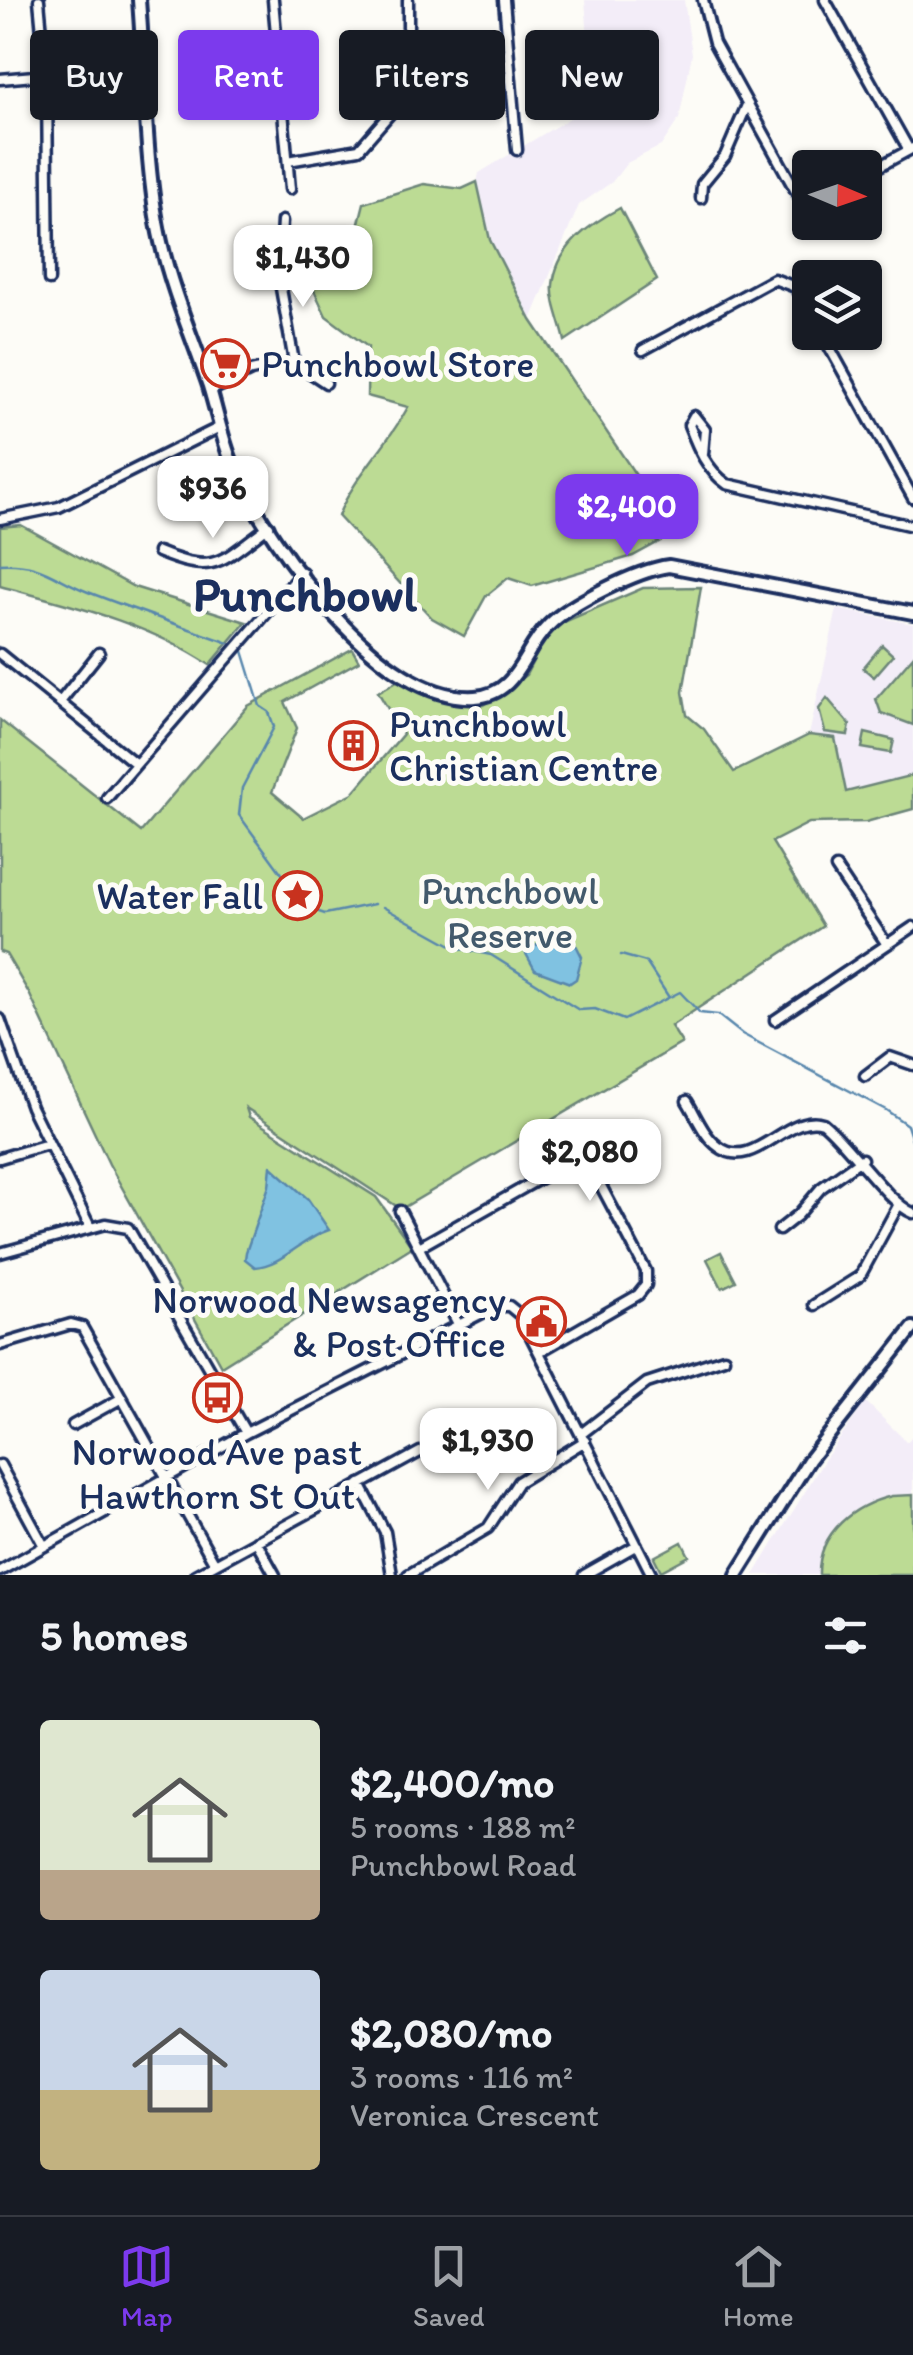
<!DOCTYPE html>
<meta charset="utf-8">
<style>
:root{--surface:#171b24;--page:#242831;--text:#f1f3f6;--muted:#9ea1a6;--line:#363941;--accent:#7c3aed}
body{margin:0;font-family:Itim,sans-serif;background:var(--page);color:var(--text);height:100vh;display:flex;flex-direction:column;font-size:38px;white-space:nowrap}
*{box-sizing:border-box;margin:0}
p{font-size:32px;color:var(--muted)}
.icon{flex:none;width:55px;height:55px;fill:none;stroke:currentColor;stroke-width:2;stroke-linecap:round;stroke-linejoin:round}
.map{position:relative;height:1575px;overflow:hidden}
.panel{display:flex;flex-direction:column;background:var(--surface);flex:1}
.panel>*{flex:none}
.guide{position:absolute;left:30px;top:30px;width:855px;height:90px;display:flex;gap:20px}
.needle{width:65px;rotate:92deg}
.controls{position:absolute;left:792px;top:150px;display:grid;gap:20px}
.controls a{display:grid;place-items:center;width:90px;height:90px;border-radius:10px;background:var(--surface);box-shadow:0 2px 8px #0004;font-size:50px}
.price{position:absolute;translate:-50% -85px;padding:0 22px;border-radius:20px;background:#fff;color:#222;font-size:32px;line-height:65px;filter:drop-shadow(0 2px 5px #0008)}
.price::after{content:'';position:absolute;left:50%;top:60px;width:30px;height:22px;margin-left:-15px;background:inherit;clip-path:polygon(0 0,100% 0,50% 100%)}
.price.active{background:var(--accent);color:#fff}
ul{padding:0;list-style:none}
li{display:flex;align-items:center;gap:30px;height:250px;padding:0 40px}
li span{display:grid;place-items:center;flex:none;width:280px;height:200px;border-radius:10px;color:#555}
li>.icon{margin-inline-start:auto}
span .icon{width:120px;height:120px;fill:#fffc;stroke-width:1}
li b{font-size:42px}
h2{display:flex;justify-content:space-between;align-items:center;height:120px;padding:0 40px;font-size:42px}
.tag{padding:0 35px;border-radius:10px;background:var(--surface);box-shadow:0 2px 8px #0004;font-size:35px;line-height:90px}
.tag.active{background:var(--accent);color:#fff}
.menu{display:flex;justify-content:space-around;align-items:center;height:140px;border-top:2px solid var(--line);background:var(--surface);font-size:28px;color:var(--muted)}
.menu a{display:grid;justify-items:center;gap:5px}
.menu .active{color:var(--accent)}
.map>svg:first-child{display:block}
</style>
<div class="map">
<svg width="913" height="1575" viewBox="0 0 913 1575">
<rect width="100%" height="100%" fill="#fdfcf7"/>
<filter id="ink" filterUnits="userSpaceOnUse"><feTurbulence type="fractalNoise" baseFrequency=".01" numOctaves="2"/><feDisplacementMap in="SourceGraphic" scale="20" xChannelSelector="R" yChannelSelector="G"/><feConvolveMatrix kernelMatrix="1 2 1 2 8 2 1 2 1" color-interpolation-filters="sRGB"/></filter>
<g filter="url(#ink)">
<!-- built -->
<path fill="#f3edf8" d="M 585,0 L 684,0 L 692,54 L 679,119 L 661,146 L 627,163 L 612,182 L 579,205 L 531,320 L 489,240 L 477,182 L 479,173 L 593,104 Z
M 837,609 L 913,624 L 913,775 L 846,792 L 835,738 L 809,735 Z
M 866,1402 L 907,1442 L 913,1435 L 913,1575 L 754,1575 L 825,1459 Z"/>
<!-- green -->
<path fill="#bcdb94" stroke="#6c8579" stroke-width="2.5" d="M 477,182 L 490,240 L 531,320 L 675,533 L 633,556 L 532,586 L 508,578 L 486,596 L 464,636 L 432,618 L 338,516 C 355,475 387,446 408,407 L 367,396 L 368,347 L 326,316 L 306,273 L 316,234 L 358,227 L 364,203 L 424,184 L 462,189 Z
M 620,208 L 657,280 L 565,341 C 562,325 551,301 553,285 C 557,246 590,224 620,208 Z
M 21,525 L 134,587 L 246,622 L 210,665 C 145,622 74,606 0,586 L 0,527 Z
M 701,587 L 683,692 L 687,715 L 704,729 L 734,772 L 809,735 L 835,738 L 846,792 L 913,775 L 913,809 L 866,822 L 809,823 L 772,842 L 823,926 L 671,1026 L 682,1043 L 401,1209 L 246,1108 L 249,1117 L 376,1197 L 412,1247 L 221,1366 L 109,1164 L 29,993 L 6,954 L 0,952 L 0,720 L 141,832 L 248,706 L 352,649 L 359,661 L 285,702 L 297,728 L 272,792 L 303,818 L 353,793 L 403,734 L 378,692 L 397,681 L 464,705 L 483,705 L 526,675 L 550,628 L 643,588 Z
M 882,645 L 893,655 L 874,677 L 863,668 Z
M 913,656 L 913,725 L 881,713 L 876,699 Z
M 827,698 L 850,725 L 848,735 L 825,732 L 819,709 Z
M 865,733 L 894,740 L 891,753 L 862,748 Z
M 721,1252 L 736,1281 L 722,1288 L 707,1259 Z
M 892,1496 L 913,1495 L 913,1575 L 819,1575 C 818,1532 854,1505 892,1496 Z
M 682,1542 L 689,1556 L 661,1571 L 654,1557 Z"/>
<!-- water -->
<path fill="#80c2e1" stroke="#5887ad" stroke-width="2.5" d="M 563,930 L 569,931 L 582,957 L 576,979 L 570,983 L 535,970 L 525,952 Z
M 271,1166 L 308,1199 L 329,1230 C 303,1238 281,1266 255,1267 L 245,1259 L 246,1252 L 269,1186 Z"/>
<g fill="none" stroke-linecap="round" stroke-linejoin="round">
<!-- stream -->
<path stroke="#5887ad" stroke-width="2.5" d="M 0,564 C 43,562 51,577 88,592 C 134,610 182,626 229,643
M 243,651 L 260,706 L 269,712 L 274,727 L 242,788 L 239,815 L 307,908 L 325,914 L 374,904
M 383,907 L 457,948 L 491,955 L 579,1010 L 595,1009 L 624,1020 L 680,992 L 700,1013 L 718,1015 L 742,1034 L 886,1110 L 907,1125 L 913,1143
M 621,955 L 646,962 L 668,996"/>
<defs>
<path id="minor" d="M 39,0 L 47,86 L 49,280
M 273,0 L 290,189
M 504,0 L 517,150
M 703,0 L 714,43 L 798,195 L 810,202
M 825,0 L 909,150
M 0,79 L 46,75
M 288,161 L 359,149 L 408,93 L 408,0
M 865,174 L 913,148
M 701,198 L 702,184 L 725,156 L 747,105
M 282,221 L 279,277 L 294,362
M 821,332 L 913,498
M 643,350 L 774,279 L 795,287 L 810,313
M 210,391 L 251,371 L 294,362 L 326,383
M 703,454 L 705,430 L 694,416 L 689,425 C 698,448 706,469 727,484 L 913,526
M 0,519 L 59,507 L 220,427
M 158,552 C 216,576 220,562 269,526
M 0,654 L 136,764
M 60,702 L 99,653
M 107,798 L 302,572
M 836,868 L 886,943
M 0,1019 L 31,1107 L 90,1227
M 775,1020 L 913,927
M 865,1076 L 890,1057 L 913,1065
M 687,1101 C 696,1115 704,1137 719,1147 C 754,1173 787,1111 823,1123 C 850,1145 889,1204 913,1213
M 0,1158 L 48,1144
M 400,1211 L 458,1324
M 779,1230 L 798,1215 L 821,1188 L 862,1159
M 419,1247 L 571,1161 L 590,1165 L 646,1271 L 646,1285 L 638,1295 L 539,1352
M 0,1253 L 105,1224 L 128,1228 L 246,1433 L 496,1306 L 509,1306 L 520,1315 L 652,1575
M 814,1305 L 860,1276 L 898,1206
M 0,1345 L 71,1324 L 82,1327 L 215,1564
M 73,1425 L 122,1398
M 581,1434 L 647,1383 L 724,1358
M 0,1465 L 44,1546
M 360,1484 L 385,1532 L 392,1575
M 256,1541 L 275,1575
M 0,1571 L 246,1433
M 195,1575 L 420,1452
M 408,1575 L 488,1528 L 518,1482 L 585,1441
M 584,1575 L 637,1545"/>
<path id="tertiary" d="M 139,0 C 145,74 145,172 161,242 C 172,291 193,339 209,386 C 218,415 223,445 236,473 C 273,548 381,703 475,697 C 519,694 522,651 548,626 C 569,604 638,570 669,566 L 913,613
M 737,1575 L 809,1460 L 913,1328"/>
</defs>
<!-- minor casing -->
<use href="#minor" stroke="#1b2f5e" stroke-width="15"/>
<!-- tertiary casing -->
<use href="#tertiary" stroke="#1b2f5e" stroke-width="18"/>
<!-- minor -->
<use href="#minor" stroke="#fdfcf7" stroke-width="8"/>
<!-- tertiary -->
<use href="#tertiary" stroke="#fdfcf7" stroke-width="10"/>
</g>
</g>
<!-- icons -->
<defs>
<symbol id="supermarket-ring" viewBox="-11 -11 22 22"><circle r="9.5" fill="#fdfcf7" stroke="#c8321e" stroke-width="1.5"/><path d="M-6-5.5h2.5l.6 2H6L4.5 2H-2.5L-4.4-4H-6ZM-1.5 3.2a1.3 1.3 0 1 0 .1 0ZM3 3.2a1.3 1.3 0 1 0 .1 0Z" fill="#c8321e"/></symbol>
<symbol id="building-ring" viewBox="-11 -11 22 22"><circle r="9.5" fill="#fdfcf7" stroke="#c8321e" stroke-width="1.5"/><path d="M-4-6H4V6H1V3H-1V6H-4ZM-2.5-4.3h1.7v1.8h-1.7ZM.8-4.3h1.7v1.8H.8ZM-2.5-1h1.7V.8h-1.7ZM.8-1h1.7V.8H.8Z" fill="#c8321e"/></symbol>
<symbol id="sight-ring" viewBox="-11 -11 22 22"><circle r="9.5" fill="#fdfcf7" stroke="#c8321e" stroke-width="1.5"/><path d="M0-6L1.8-2.2L6-1.7L2.9 1.2L3.7 5.4L0 3.3L-3.7 5.4L-2.9 1.2L-6-1.7L-1.8-2.2Z" fill="#c8321e"/></symbol>
<symbol id="civic-ring" viewBox="-11 -11 22 22"><circle r="9.5" fill="#fdfcf7" stroke="#c8321e" stroke-width="1.5"/><path d="M-.6-6.5H3V-4.5H.6V-3L4-1V1h2V6H-6V1h2V-1L-.6-3ZM-1.2 2.5V6h2.4V2.5Z" fill="#c8321e"/></symbol>
<symbol id="bus-ring" viewBox="-11 -11 22 22"><circle r="9.5" fill="#fdfcf7" stroke="#c8321e" stroke-width="1.5"/><path d="M-5-6H5V4H4V6H2V4H-2V6H-4V4H-5ZM-3.5-4V0h7V-4ZM-3.5 1.2v1.5H-2V1.2ZM2 1.2v1.5H3.5V1.2Z" fill="#c8321e"/></symbol>
</defs>
<g fill-rule="evenodd">
<use href="#supermarket-ring" x="198" y="336" width="55" height="55"/>
<use href="#building-ring" x="326" y="718" width="55" height="55"/>
<use href="#sight-ring" x="270" y="868" width="55" height="55"/>
<use href="#civic-ring" x="514" y="1294" width="55" height="55"/>
<use href="#bus-ring" x="190" y="1370" width="55" height="55"/>
</g>
<g text-anchor="middle" stroke-width="10" stroke-linejoin="round" paint-order="stroke">
<!-- poi labels -->
<g font-size="38" fill="#1b2f5e" stroke="#fdfcf7" text-anchor="start">
<text x="261" y="377">Punchbowl Store</text>
<text x="389" y="737">Punchbowl<tspan x="389" dy="44">Christian Centre</tspan></text>
<text x="263" y="909" text-anchor="end">Water Fall</text>
<text x="506" y="1313" text-anchor="end">Norwood Newsagency<tspan x="506" dy="44">&amp; Post Office</tspan></text>
<text x="217" y="1465" text-anchor="middle">Norwood Ave past<tspan x="217" dy="44">Hawthorn St Out</tspan></text>
</g>
<!-- park labels -->
<g font-size="38" fill="#435a6c" stroke="#fdfcf7">
<text x="510" y="904">Punchbowl<tspan x="510" dy="44">Reserve</tspan></text>
</g>
<!-- district labels -->
<g font-size="48" font-weight="bold" fill="#1b2f5e" stroke="#fdfcf7">
<text x="305" y="611">Punchbowl</text>
</g>
</g>
</svg>
<div class="controls">
<a><svg class="needle" viewBox="-14 -14 28 28"><path d="M0-13l5 13h-10z" fill="#e53935"/><path d="M0 13l5-13h-10z" fill="#9ea1a6"/></svg></a>
<a><svg class="icon" aria-label="layers" viewBox="0 0 24 24"><path d="M12 4l9 5-9 5-9-5zM3 14l9 5 9-5"/></svg></a>
</div>
<b class="price" style="left:303px;top:310px">$1,430</b>
<b class="price" style="left:213px;top:541px">$936</b>
<b class="price active" style="left:627px;top:559px">$2,400</b>
<b class="price" style="left:590px;top:1204px">$2,080</b>
<b class="price" style="left:488px;top:1493px">$1,930</b>
<div class="guide">
<a class="tag">Buy</a>
<a class="tag active">Rent</a>
<a class="tag">Filters</a>
<a class="tag">New</a>
</div>
</div>
<section class="panel">
<h2>5 homes<svg class="icon" aria-label="filters" viewBox="0 0 24 24"><path d="M4 7h16M4 17h16"/><circle cx="9" cy="7" r="2"/><circle cx="15" cy="17" r="2"/></svg></h2>
<ul>
<li><span style="background:linear-gradient(#dfe7d0 75%,#b9a48a 0)"><svg class="icon" aria-label="home" viewBox="0 0 24 24"><path d="M3 11l9-7 9 7M6 9v11h12V9"/></svg></span><div><b>$2,400/mo</b><p>5 rooms · 188 m²</p><p>Punchbowl Road</p></div></li>
<li><span style="background:linear-gradient(#c9d6e8 60%,#c2b280 0)"><svg class="icon" aria-label="home" viewBox="0 0 24 24"><path d="M3 11l9-7 9 7M6 9v11h12V9"/></svg></span><div><b>$2,080/mo</b><p>3 rooms · 116 m²</p><p>Veronica Crescent</p></div></li>
</ul>
</section>
<nav class="menu">
<a class="active"><svg class="icon" aria-label="map" viewBox="0 0 24 24"><path d="M3 6l6-2 6 2 6-2v14l-6 2-6-2-6 2zM9 4v14M15 6v14"/></svg>Map</a>
<a><svg class="icon" aria-label="saved" viewBox="0 0 24 24"><path d="M7 4h10v16l-5-4-5 4z"/></svg>Saved</a>
<a><svg class="icon" aria-label="home" viewBox="0 0 24 24"><path d="M3 11l9-7 9 7M6 9v11h12V9"/></svg>Home</a>
</nav>
